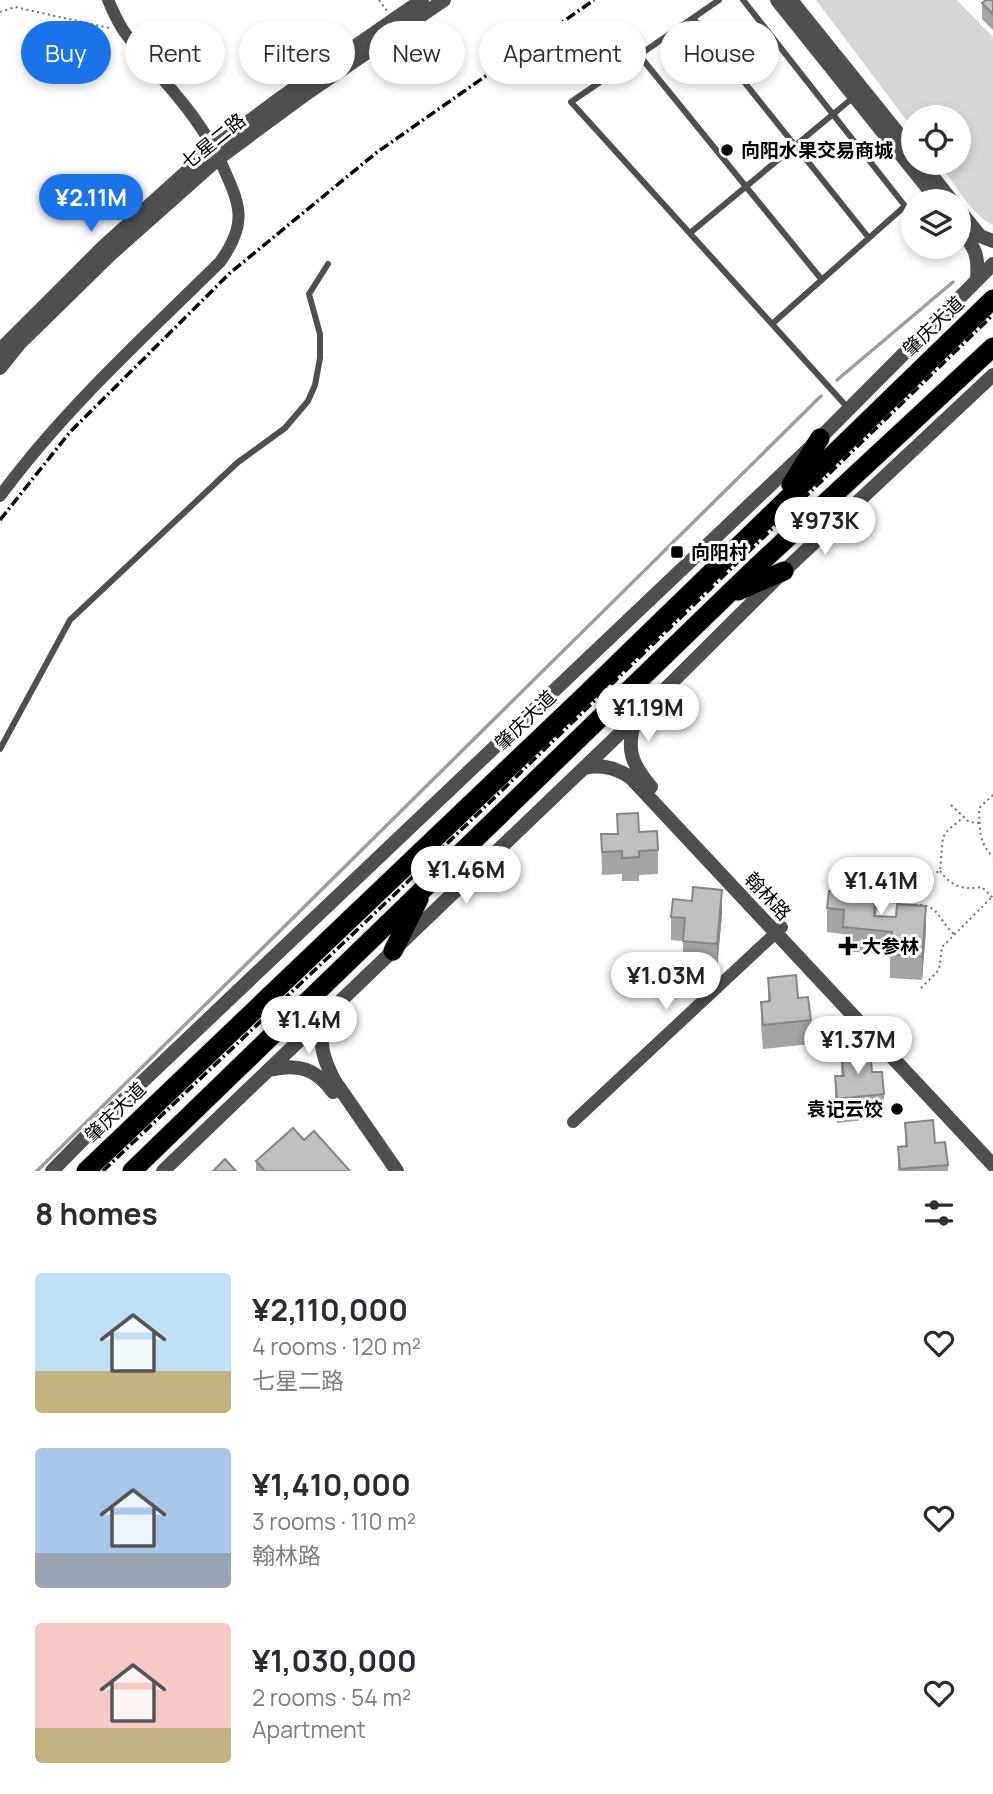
<!DOCTYPE html>
<meta charset="utf-8">
<style>
:root{--surface:#fff;--page:#f2f2f3;--text:#2b2b33;--muted:#7c7c81;--accent:#1a73e8}
body{margin:0;font-family:Manrope,"Noto Sans SC",sans-serif;background:var(--page);color:var(--text);height:100vh;display:flex;flex-direction:column;font-size:26px;white-space:nowrap}
*{box-sizing:border-box;margin:0}
p{font-size:23px;color:var(--muted)}
.icon{flex:none;width:38px;height:38px;fill:none;stroke:currentColor;stroke-width:2;stroke-linecap:round;stroke-linejoin:round}
.map{position:relative;height:1171px;overflow:hidden}
.details{display:flex;flex-direction:column;background:var(--surface);flex:1}
.details>*{flex:none}
.guide{position:absolute;left:21px;top:21px;width:952px;height:63px;display:flex;gap:14px}
.tools{position:absolute;left:901px;top:105px;display:grid;gap:14px}
.tools a{display:grid;place-items:center;width:70px;height:70px;border-radius:50%;background:var(--surface);box-shadow:0 4px 10px #0003;font-size:35px}
.price{position:absolute;translate:-50% -60px;padding:0 16px;border-radius:24px;background:#fff;color:#222;font-size:23px;line-height:46px;filter:drop-shadow(0 2px 4px #0008)}
.price::after{content:'';position:absolute;left:50%;top:42px;width:21px;height:16px;margin-left:-10px;background:inherit;clip-path:polygon(0 0,100% 0,50% 100%)}
.price.on{background:var(--accent);color:#fff}
ul{padding:0;list-style:none}
li{display:flex;align-items:center;gap:21px;height:175px;padding:0 35px}
li span{display:grid;place-items:center;flex:none;width:196px;height:140px;border-radius:7px;color:#555}
li>.icon{margin-inline-start:auto}
span .icon{width:84px;height:84px;fill:#fffc;stroke-width:1}
li b{font-size:30px}
h2{display:flex;justify-content:space-between;align-items:center;height:84px;padding:0 35px;font-size:30px}
.chip{padding:0 24px;border-radius:32px;background:var(--surface);box-shadow:0 4px 10px #0003;font-size:24px;line-height:63px}
.chip.on{background:var(--accent);color:#fff}
.map>svg:first-child{display:block}
</style>
<div class="map">
<svg width="993" height="1171" viewBox="0 0 993 1171">
<rect width="100%" height="100%" fill="#fff"/>
<!-- green -->
<path fill="#d6d6d6" d="M 816,0 L 957,0 L 993,37 L 993,225 C 975,219 951,179 939,163 L 959,163 L 959,117 L 914,117 L 913,129 Z"/>
<g fill="none" stroke-linecap="round" stroke-linejoin="round">
<!-- stream -->
<path stroke="#9d9d9d" stroke-width="3.5" d="M 837,380 L 953,282
M 37,1171 L 821,396"/>
<defs>
<path id="trunk" d="M 791,485 L 820,438
M 738,591 L 784,571
M 393,951 L 419,899
M 86,1171 L 586,694 L 993,299
M 132,1171 L 753,570 L 993,347"/>
</defs>
<!-- trunk casing -->
<use href="#trunk" stroke="#dbdbdb" stroke-width="21"/>
<!-- path -->
<path stroke="#717171" stroke-width="2" stroke-dasharray="2 3.5" stroke-linecap="butt" d="M 379,0 L 387,11
M 0,12 L 15,7 L 109,28
M 993,795 L 979,808 C 980,829 978,842 993,857
M 951,805 L 969,822 L 979,823
M 905,871 C 919,878 926,877 940,871 L 943,837 L 949,829 L 964,817
M 940,871 C 952,887 964,890 982,887 L 993,898
M 882,890 L 893,902 L 900,904
M 909,905 C 940,902 936,918 955,935
M 921,988 L 939,970 L 942,947 L 993,896"/>
<!-- service -->
<path stroke="#4f4f4f" stroke-width="6" d="M 719,0 L 571,102 L 848,408
M 743,0 L 905,206 L 772,324
M 693,18 L 869,238
M 639,55 L 822,280
M 690,233 L 855,96
M 0,749 L 70,620 L 237,463 L 285,428 L 308,401 L 315,385 L 320,358 L 320,334 L 309,294 L 328,264"/>
<!-- minor -->
<path stroke="#4f4f4f" stroke-width="12" d="M 108,0 C 113,11 118,24 126,34 C 154,72 191,106 213,148
M 0,496 C 64,409 144,337 220,262 C 251,219 238,202 219,158
M 573,1122 L 782,927"/>
<!-- tertiary -->
<path stroke="#4f4f4f" stroke-width="14" d="M 777,0 L 938,201
M 791,0 L 914,153
M 922,163 L 952,201
M 959,210 L 980,236 L 993,241
M 959,228 C 975,248 979,254 977,279
M 0,350 L 103,247 L 213,148 L 282,97 L 422,0
M 0,368 L 20,343 L 111,254 L 219,158 L 303,96 L 444,0
M 635,720 C 626,750 631,763 651,787
M 584,768 C 600,764 616,768 630,777 L 993,1165
M 324,1018 C 319,1044 322,1056 334,1080 L 397,1171
M 269,1070 C 297,1063 316,1068 333,1092
M 52,1171 L 101,1121 L 820,438 L 993,264
M 163,1171 L 636,718 L 784,571 L 993,375"/>
<!-- trunk -->
<use href="#trunk" stroke="#000" stroke-width="19"/>
<!-- rail -->
<path stroke="#000" stroke-width="3.5" stroke-dasharray="10 3.5 2 3.5" stroke-linecap="butt" d="M 0,520 L 70,432 L 230,273 L 376,153 L 594,0
M 103,1171 L 395,894 L 993,315"/>
</g>
<!-- wall -->
<path fill="#a4a4a4" d="M 993,0 L 993,30 L 982,19 L 982,3 Z
M 617,814 L 658,850 L 658,874 L 639,875 L 639,881 L 622,881 L 622,874 L 602,875 L 601,834 L 617,834 Z
M 877,904 L 876,916 L 926,930 L 922,980 L 890,978 L 890,955 L 843,951 L 843,934 L 827,932 L 827,908 Z
M 722,914 L 717,967 L 683,964 L 683,941 L 671,940 L 671,917 Z
M 768,978 L 798,998 L 811,1020 L 811,1044 L 763,1049 L 761,1026 L 761,1002 L 768,1002 Z
M 841,1052 L 884,1094 L 884,1118 L 837,1123 L 835,1100 L 835,1076 L 841,1076 Z
M 905,1123 L 935,1143 L 948,1165 L 948,1171 L 898,1171 L 898,1147 L 905,1146 Z
M 304,1140 L 350,1171 L 256,1171 L 256,1161 Z"/>
<!-- shaded-wall -->
<path fill="#868686" d="M 877,880 L 877,904 L 874,930 L 874,916 Z
M 722,890 L 722,914 L 717,967 L 717,944 Z
M 926,906 L 926,930 L 922,980 L 922,957 Z"/>
<!-- building -->
<path fill="#bfbfbf" stroke="#868686" stroke-width="2" d="M 986,0 L 993,0 L 993,14 L 982,3 Z
M 638,813 L 639,832 L 657,831 L 658,850 L 639,851 L 639,857 L 622,858 L 622,851 L 602,852 L 601,834 L 618,834 L 617,814 Z
M 853,878 L 877,880 L 874,916 L 896,917 L 897,904 L 926,906 L 922,957 L 890,954 L 892,932 L 843,927 L 844,910 L 827,908 L 829,891 L 851,892 Z
M 693,887 L 722,890 L 717,944 L 683,941 L 685,918 L 671,917 L 673,899 L 692,901 Z
M 796,975 L 798,998 L 808,997 L 811,1020 L 763,1025 L 761,1002 L 770,1001 L 768,978 Z
M 870,1049 L 872,1072 L 882,1072 L 884,1094 L 837,1099 L 835,1076 L 844,1076 L 841,1052 Z
M 933,1120 L 935,1143 L 945,1142 L 948,1165 L 900,1169 L 898,1147 L 907,1146 L 905,1123 Z
M 293,1128 L 304,1140 L 314,1131 L 350,1171 L 265,1171 L 256,1161 Z
M 225,1159 L 236,1171 L 213,1171 Z"/>
<!-- markers -->
<g fill="#000" stroke="#fff" stroke-width="2.5">
<circle cx="727" cy="150" r="7"/>
<rect x="670" y="545" width="14" height="14" rx="3.5"/>
<path d="M844.5 935.5h7v7h7v7h-7v7h-7v-7h-7v-7h7z"/>
<circle cx="897" cy="1109" r="7"/>
</g>
<g text-anchor="middle" stroke-width="6" stroke-linejoin="round" paint-order="stroke">
<!-- street labels -->
<g font-size="19" fill="#000" stroke="#fff">
<text transform="translate(213 141) rotate(-39)" y="7">七星二路</text>
<text transform="translate(933 326) rotate(-44)" y="7">肇庆大道</text>
<text transform="translate(525 720) rotate(-44)" y="7">肇庆大道</text>
<text transform="translate(768 896) rotate(47)" y="7">翰林路</text>
<text transform="translate(115 1112) rotate(-44)" y="7">肇庆大道</text>
</g>
<!-- poi labels -->
<g font-size="19" font-weight="bold" fill="#000" stroke="#fff" text-anchor="start">
<text x="741" y="157">向阳水果交易商城</text>
<text x="691" y="559">向阳村</text>
<text x="862" y="953">大参林</text>
<text x="883" y="1116" text-anchor="end">袁记云饺</text>
</g>
</g>
</svg>
<div class="tools">
<a><svg class="icon" aria-label="locate" viewBox="0 0 24 24"><circle cx="12" cy="12" r="6"/><path d="M12 2v4M12 18v4M2 12h4M18 12h4"/></svg></a>
<a><svg class="icon" aria-label="layers" viewBox="0 0 24 24"><path d="M12 4l9 5-9 5-9-5zM3 14l9 5 9-5"/></svg></a>
</div>
<b class="price on" style="left:91px;top:234px">¥2.11M</b>
<b class="price" style="left:825px;top:557px">¥973K</b>
<b class="price" style="left:648px;top:744px">¥1.19M</b>
<b class="price" style="left:466px;top:906px">¥1.46M</b>
<b class="price" style="left:881px;top:917px">¥1.41M</b>
<b class="price" style="left:666px;top:1012px">¥1.03M</b>
<b class="price" style="left:309px;top:1056px">¥1.4M</b>
<b class="price" style="left:858px;top:1076px">¥1.37M</b>
<div class="guide">
<a class="chip on">Buy</a>
<a class="chip">Rent</a>
<a class="chip">Filters</a>
<a class="chip">New</a>
<a class="chip">Apartment</a>
<a class="chip">House</a>
</div>
</div>
<section class="details">
<h2>8 homes<svg class="icon" aria-label="filters" viewBox="0 0 24 24"><path d="M4 7h16M4 17h16"/><circle cx="9" cy="7" r="2"/><circle cx="15" cy="17" r="2"/></svg></h2>
<ul>
<li><span style="background:linear-gradient(#bfe0f5 70%,#c2b280 0)"><svg class="icon" aria-label="home" viewBox="0 0 24 24"><path d="M3 11l9-7 9 7M6 9v11h12V9"/></svg></span><div><b>¥2,110,000</b><p>4 rooms · 120 m²</p><p>七星二路</p></div><svg class="icon" aria-label="heart" viewBox="0 0 24 24"><path d="M12 20l-8-8c-3-5 5-10 8-4 3-6 11-1 8 4z"/></svg></li>
<li><span style="background:linear-gradient(#a9c7e8 75%,#9aa5b1 0)"><svg class="icon" aria-label="home" viewBox="0 0 24 24"><path d="M3 11l9-7 9 7M6 9v11h12V9"/></svg></span><div><b>¥1,410,000</b><p>3 rooms · 110 m²</p><p>翰林路</p></div><svg class="icon" aria-label="heart" viewBox="0 0 24 24"><path d="M12 20l-8-8c-3-5 5-10 8-4 3-6 11-1 8 4z"/></svg></li>
<li><span style="background:linear-gradient(#f6c9c9 75%,#c2b280 0)"><svg class="icon" aria-label="home" viewBox="0 0 24 24"><path d="M3 11l9-7 9 7M6 9v11h12V9"/></svg></span><div><b>¥1,030,000</b><p>2 rooms · 54 m²</p><p>Apartment</p></div><svg class="icon" aria-label="heart" viewBox="0 0 24 24"><path d="M12 20l-8-8c-3-5 5-10 8-4 3-6 11-1 8 4z"/></svg></li>
</ul>
</section>
